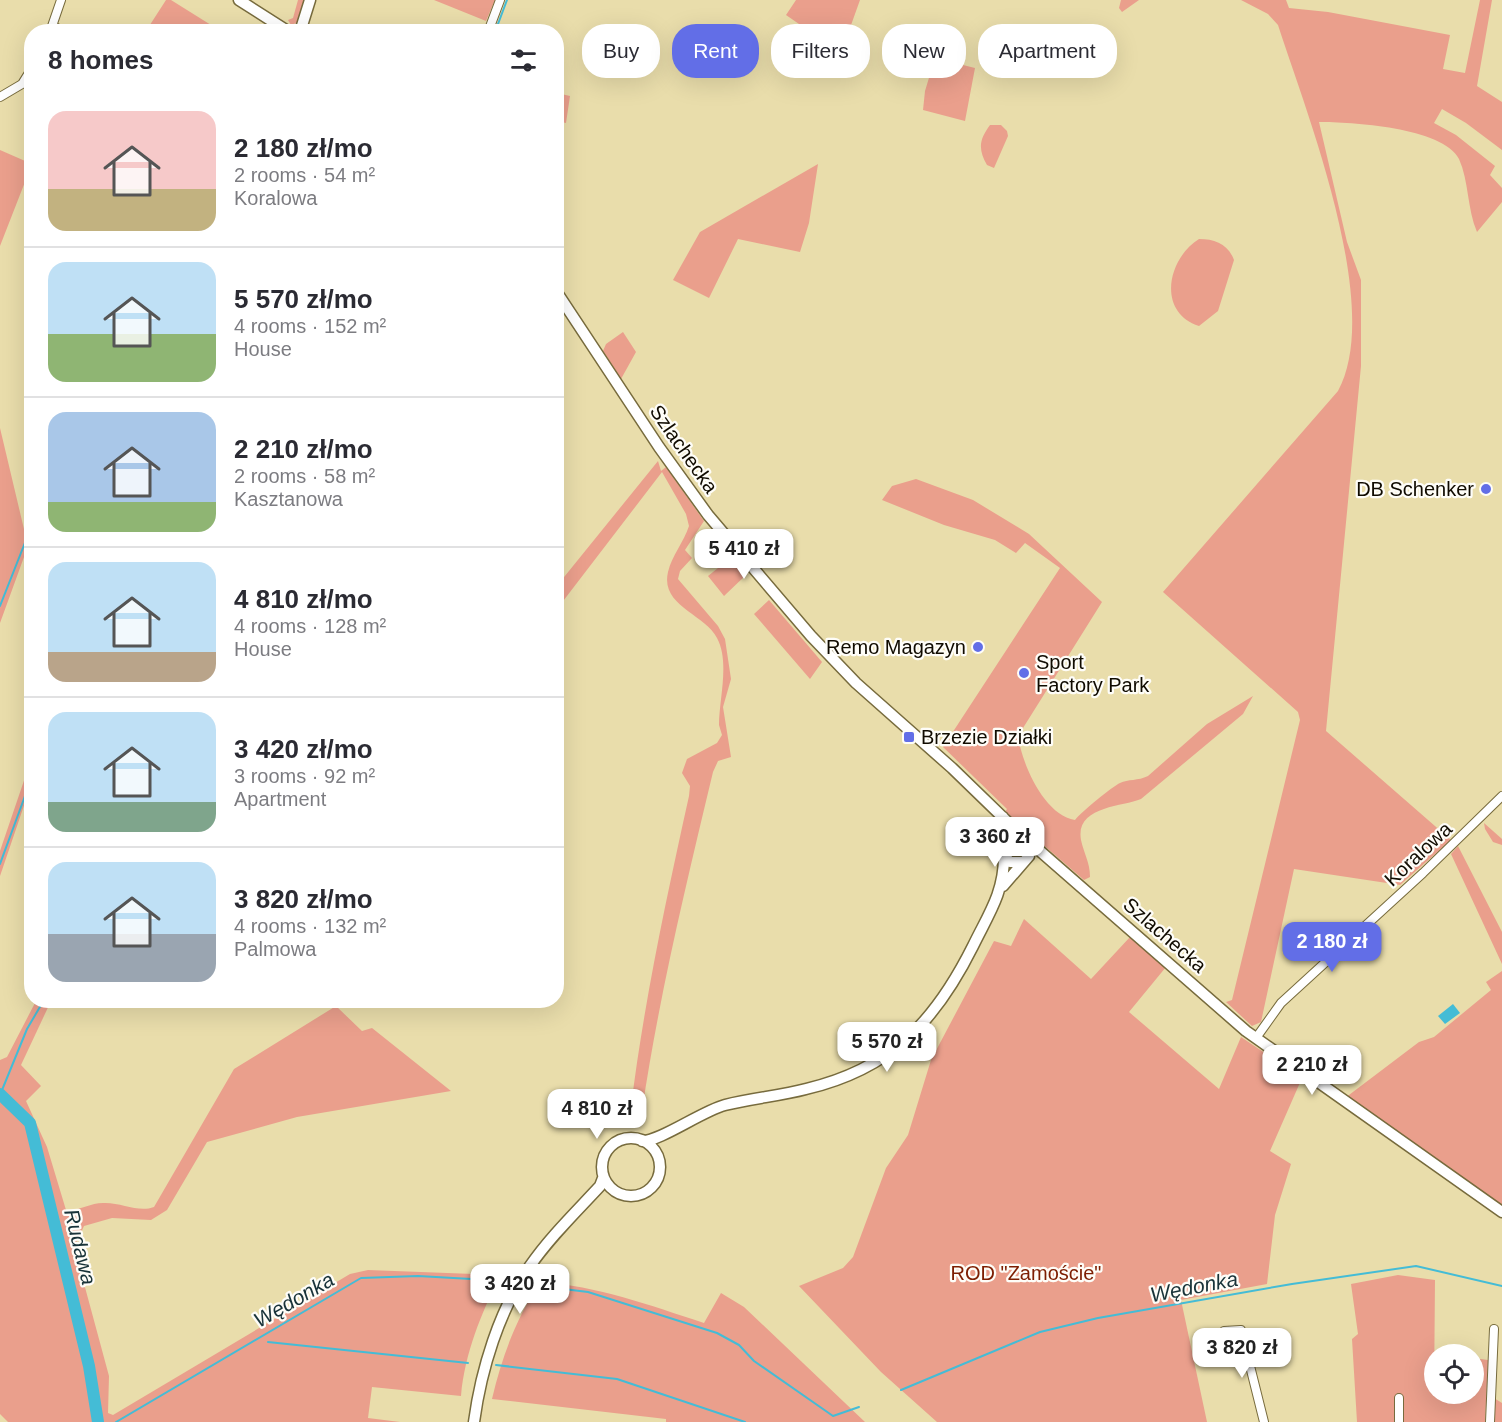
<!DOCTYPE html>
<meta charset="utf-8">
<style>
:root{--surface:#fff;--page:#f7f7f7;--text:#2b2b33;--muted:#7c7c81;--line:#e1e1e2;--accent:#626ee7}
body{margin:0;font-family:Helvetica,sans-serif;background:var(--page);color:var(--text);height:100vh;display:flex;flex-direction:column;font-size:22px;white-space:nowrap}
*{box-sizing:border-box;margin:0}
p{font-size:20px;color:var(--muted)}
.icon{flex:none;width:33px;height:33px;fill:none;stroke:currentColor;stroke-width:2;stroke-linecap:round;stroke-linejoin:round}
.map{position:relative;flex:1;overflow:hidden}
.panel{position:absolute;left:24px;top:24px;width:540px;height:984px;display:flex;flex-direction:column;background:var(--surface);border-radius:24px;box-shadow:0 6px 24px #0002}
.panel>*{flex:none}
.hud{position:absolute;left:582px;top:24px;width:570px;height:54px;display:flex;gap:12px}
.controls{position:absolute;left:1424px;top:1344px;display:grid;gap:12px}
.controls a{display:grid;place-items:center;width:60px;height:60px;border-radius:50%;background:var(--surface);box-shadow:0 6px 24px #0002;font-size:30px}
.price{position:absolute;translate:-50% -51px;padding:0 14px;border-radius:12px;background:#fff;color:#222;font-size:20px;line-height:39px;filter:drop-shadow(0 2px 3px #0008)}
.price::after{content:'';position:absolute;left:50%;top:36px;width:18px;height:14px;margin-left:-9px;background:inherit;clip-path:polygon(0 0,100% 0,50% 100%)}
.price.on{background:var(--accent);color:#fff}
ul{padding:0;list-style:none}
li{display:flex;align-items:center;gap:18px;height:150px;padding:0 24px}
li+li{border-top:2px solid var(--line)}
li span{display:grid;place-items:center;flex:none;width:168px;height:120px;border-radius:18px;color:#555}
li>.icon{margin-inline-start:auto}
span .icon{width:72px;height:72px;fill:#fffc;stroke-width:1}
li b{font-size:26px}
h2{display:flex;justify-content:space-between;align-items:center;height:72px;padding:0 24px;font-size:26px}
.chip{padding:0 21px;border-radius:24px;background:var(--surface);box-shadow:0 6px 24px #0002;font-size:21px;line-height:54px}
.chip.on{background:var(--accent);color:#fff}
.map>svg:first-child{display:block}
</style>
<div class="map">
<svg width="1502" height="1422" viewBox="0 0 1502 1422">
<rect width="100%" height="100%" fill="#e9ddab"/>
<!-- green -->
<path fill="#ea9f8c" d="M 166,0 L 171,0 L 211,25 L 207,31 L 146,31 Z
M 298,0 L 306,0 L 299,22 L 291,25 L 288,20 L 293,18 Z
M 434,0 L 495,0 L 486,21 Z
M 796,0 L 860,0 L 841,53 L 786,15 Z
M 1121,0 L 1139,0 L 1122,12 L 1119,8 Z
M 1241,0 L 1286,0 L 1289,8 L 1328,12 L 1450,35 L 1443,69 L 1465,73 L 1480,0 L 1492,0 L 1477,86 L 1502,102 L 1502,150 L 1466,123 L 1442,109 L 1434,123 L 1456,135 L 1495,166 L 1490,175 L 1502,188 L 1502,202 L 1477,232 C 1467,209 1469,181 1459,159 C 1443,127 1350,122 1319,122 L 1347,242 L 1361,280 L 1361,366 L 1326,731 L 1451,840 L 1400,885 L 1294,869 L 1261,1022 L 1252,1026 L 1226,1002 L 1232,1000 L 1300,720 L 1298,712 L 1163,592 L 1338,391 C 1384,307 1306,112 1278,25 L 1268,14 Z
M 935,58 L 975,68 L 965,121 L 923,110 L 925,91 Z
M 557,93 L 570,96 L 566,123 L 557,121 Z
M 990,125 L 1001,125 L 1007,131 L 1008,136 L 994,168 L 987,165 C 978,149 979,140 990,125 Z
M 0,150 L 32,164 L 0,246 Z
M 818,164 L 809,223 L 800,252 L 738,239 L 709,298 L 673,280 L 700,232 Z
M 1199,239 C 1215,239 1228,244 1234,260 L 1218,311 L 1199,326 C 1156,312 1168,258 1199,239 Z
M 623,332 L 636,352 L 621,379 L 603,351 L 606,344 Z
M 0,428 L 28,546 L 0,623 Z
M 658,461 L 661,471 L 666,467 L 704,521 L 685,550 L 692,558 L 680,571 L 678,579 L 718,626 L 725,639 L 731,679 L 723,707 L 731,757 L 718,761 L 713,772 C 686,885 659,996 642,1111 L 631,1107 C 644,1002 666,900 689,796 L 690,786 L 682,773 L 687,759 L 717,743 L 722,735 L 719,725 C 719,699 730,662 717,638 C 705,614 660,606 668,572 C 672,555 684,542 689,526 L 686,514 L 662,472 L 557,609 L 556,587 Z
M 916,479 L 973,500 L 1029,534 L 1102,602 L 1018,736 C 1022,764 1044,815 1075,820 C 1080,813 1113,786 1120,783 C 1128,779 1138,781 1148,776 L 1207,724 L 1253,696 L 1243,714 L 1141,799 C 1122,807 1075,806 1081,840 C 1084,854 1090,862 1090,877 L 1084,880 L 1005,812 L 1007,809 L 943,747 L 1060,568 L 1025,543 L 1016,553 L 995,540 L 944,525 L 882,500 L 892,486 Z
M 733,556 L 747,574 L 724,596 L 708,576 Z
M 769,600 L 822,662 L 810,679 L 754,614 Z
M 31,760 L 31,785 L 0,876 L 0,851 Z
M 1484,823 L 1502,839 L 1502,845 L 1493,842 L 1485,829 Z
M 1458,846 L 1502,932 L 1502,964 L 1451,854 Z
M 1024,919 L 1091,979 L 1130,937 L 1166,967 L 1129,1012 L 1219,1089 L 1241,1037 L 1302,1078 L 1270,1151 L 1291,1164 L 1275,1215 L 1267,1284 L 1181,1300 L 1207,1422 L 937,1422 L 881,1372 L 799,1286 L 843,1268 L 853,1257 L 886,1168 L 908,1135 L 931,1060 L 994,941 L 1011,946 Z
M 1502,971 L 1502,1206 L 1345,1098 L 1419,1042 L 1434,1037 L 1491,990 L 1486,982 Z
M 36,1001 L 51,1001 L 21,1065 L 41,1086 L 26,1101 L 47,1147 L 66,1210 C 80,1211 90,1203 103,1203 C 121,1202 138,1213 154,1207 L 234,1069 L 336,1006 L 362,1031 L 372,1028 L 451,1091 L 297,1117 L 207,1142 L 167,1210 L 151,1220 L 112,1218 L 84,1226 L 77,1241 L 76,1254 L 109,1376 L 108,1413 L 113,1415 L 350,1274 L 368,1270 L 500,1275 C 481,1315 465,1352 461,1396 L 372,1387 L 368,1418 L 400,1422 L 8,1422 L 0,1414 L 0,1060 L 7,1057 Z
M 1398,1275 L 1435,1280 L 1434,1394 L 1473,1394 L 1473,1358 L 1488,1360 L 1485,1422 L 1357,1422 L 1352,1339 L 1358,1334 L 1351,1284 Z
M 540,1282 C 598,1286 649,1305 704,1323 L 721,1293 L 744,1307 L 865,1422 L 666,1422 L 666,1419 L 492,1399 C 502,1356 516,1319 540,1282 Z
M 1494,1398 L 1502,1403 L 1502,1422 L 1493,1422 Z"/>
<!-- water -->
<path fill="#44bcd6" d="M 1453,1004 L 1460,1013 L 1445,1024 L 1438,1016 Z"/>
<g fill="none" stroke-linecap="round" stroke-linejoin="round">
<!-- stream -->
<path stroke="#44bcd6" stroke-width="2" d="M 495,32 L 507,0
M 0,606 L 32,525
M 0,864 L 32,777
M 0,1095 L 27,1029 L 44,1000
M 531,1285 L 588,1292 L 717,1333 L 739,1345 L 754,1361 L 833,1416 L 859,1407
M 268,1342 L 468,1363
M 496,1365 L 617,1379 L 745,1422
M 901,1390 L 1040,1332 L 1098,1318 L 1292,1284 L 1416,1266 L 1502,1286
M 116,1422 L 361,1278 L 418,1276 L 507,1281"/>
<!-- river -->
<path stroke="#44bcd6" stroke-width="12" d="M 0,1094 L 30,1123 L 89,1366 L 98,1422"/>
<defs>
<path id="street" d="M 53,26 L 64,32
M 50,32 L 61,0
M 488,32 L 500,0
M 0,97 L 22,84 L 32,68
M 1256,1038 L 1281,1003 L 1423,873 L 1502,796
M 1224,1331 L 1241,1330 L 1264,1422
M 1399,1398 L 1399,1422
M 1490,1422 L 1494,1329"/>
<path id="secondary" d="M 239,0 L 289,32
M 300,32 L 310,0
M 556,291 L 659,447 L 708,515 L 811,636 L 856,683 L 952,768 L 1017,831 L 1246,1031 L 1502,1212
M 1003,817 L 1003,854 L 1010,862 L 1022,862
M 1003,886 L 1029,856 L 1030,841
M602 1167a29 29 0 1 1 58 0a29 29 0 1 1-58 0Z
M 642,1141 C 659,1142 702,1111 725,1105 C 752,1098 780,1096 806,1089 C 891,1069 935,1022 973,946 C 988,915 1004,893 1004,857
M 474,1422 C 481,1370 499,1310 530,1266 C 550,1237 576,1212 600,1186 L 603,1178"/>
</defs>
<!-- street casing -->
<use href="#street" stroke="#776b3d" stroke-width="10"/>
<!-- secondary casing -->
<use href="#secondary" stroke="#776b3d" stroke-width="13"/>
<!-- street -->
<use href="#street" stroke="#fff" stroke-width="8"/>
<!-- secondary -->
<use href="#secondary" stroke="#fff" stroke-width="10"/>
</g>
<!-- markers -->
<g fill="#626ee7" stroke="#fefdf8" stroke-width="2">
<circle cx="1486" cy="489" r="6"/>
<circle cx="978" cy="647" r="6"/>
<circle cx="1024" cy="673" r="6"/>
<rect x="903" y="731" width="12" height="12" rx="3"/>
</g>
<g text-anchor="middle" stroke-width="4.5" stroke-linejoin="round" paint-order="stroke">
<!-- street labels -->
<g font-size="20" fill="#100b00" stroke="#fefdf8">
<text transform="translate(684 449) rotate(55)" y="7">Szlachecka</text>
<text transform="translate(1418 854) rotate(-43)" y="7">Koralowa</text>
<text transform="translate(1165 935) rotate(41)" y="7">Szlachecka</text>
</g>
<!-- poi labels -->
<g font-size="20" fill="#100b00" stroke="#fefdf8" text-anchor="end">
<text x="1474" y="496">DB Schenker</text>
<text x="966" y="654">Remo Magazyn</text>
<text x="1036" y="669" text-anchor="start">Sport<tspan x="1036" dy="23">Factory Park</tspan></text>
<text x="921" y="744" text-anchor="start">Brzezie Działki</text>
</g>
<!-- park labels -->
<g font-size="20" fill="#7d1e02" stroke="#fefdf8">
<text x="1026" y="1280">ROD "Zamoście"</text>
</g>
<!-- water labels -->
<g font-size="21" font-style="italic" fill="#193339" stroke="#fefdf8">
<text transform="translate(80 1247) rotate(76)" y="7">Rudawa</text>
<text transform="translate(1194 1287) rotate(-11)" y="7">Wędonka</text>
<text transform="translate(294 1300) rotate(-30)" y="7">Wędonka</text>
</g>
</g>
</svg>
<div class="controls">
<a><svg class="icon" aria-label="locate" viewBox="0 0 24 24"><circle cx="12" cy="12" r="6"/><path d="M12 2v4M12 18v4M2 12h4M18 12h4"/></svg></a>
</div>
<b class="price" style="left:744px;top:580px">5 410 zł</b>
<b class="price" style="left:995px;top:868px">3 360 zł</b>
<b class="price on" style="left:1332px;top:973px">2 180 zł</b>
<b class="price" style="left:887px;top:1073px">5 570 zł</b>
<b class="price" style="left:1312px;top:1096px">2 210 zł</b>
<b class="price" style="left:597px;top:1140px">4 810 zł</b>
<b class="price" style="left:520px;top:1315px">3 420 zł</b>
<b class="price" style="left:1242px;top:1379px">3 820 zł</b>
<div class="hud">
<a class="chip">Buy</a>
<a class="chip on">Rent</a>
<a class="chip">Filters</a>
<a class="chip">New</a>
<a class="chip">Apartment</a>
</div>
<section class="panel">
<h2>8 homes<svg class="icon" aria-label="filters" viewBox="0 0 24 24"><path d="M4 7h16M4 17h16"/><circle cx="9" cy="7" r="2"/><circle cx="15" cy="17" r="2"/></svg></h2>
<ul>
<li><span style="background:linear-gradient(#f6c9c9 65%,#c2b280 0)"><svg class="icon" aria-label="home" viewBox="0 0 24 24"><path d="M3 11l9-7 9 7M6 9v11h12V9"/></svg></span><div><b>2 180 zł/mo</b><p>2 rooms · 54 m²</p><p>Koralowa</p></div></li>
<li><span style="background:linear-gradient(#bfe0f5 60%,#8fb573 0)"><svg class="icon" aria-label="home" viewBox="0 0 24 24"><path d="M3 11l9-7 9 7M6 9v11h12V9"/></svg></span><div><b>5 570 zł/mo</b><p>4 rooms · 152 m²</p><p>House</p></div></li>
<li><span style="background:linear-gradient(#a9c7e8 75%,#8fb573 0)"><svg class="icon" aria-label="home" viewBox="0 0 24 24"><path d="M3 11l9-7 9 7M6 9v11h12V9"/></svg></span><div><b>2 210 zł/mo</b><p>2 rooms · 58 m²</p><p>Kasztanowa</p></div></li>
<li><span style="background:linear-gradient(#bfe0f5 75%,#b9a48a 0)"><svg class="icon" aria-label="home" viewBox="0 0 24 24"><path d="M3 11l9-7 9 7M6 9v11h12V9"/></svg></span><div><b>4 810 zł/mo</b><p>4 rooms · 128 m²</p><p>House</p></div></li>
<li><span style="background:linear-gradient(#bfe0f5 75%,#7fa58c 0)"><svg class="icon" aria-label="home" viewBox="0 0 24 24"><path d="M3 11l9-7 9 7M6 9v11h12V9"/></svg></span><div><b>3 420 zł/mo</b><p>3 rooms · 92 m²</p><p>Apartment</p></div></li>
<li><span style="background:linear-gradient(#bfe0f5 60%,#9aa5b1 0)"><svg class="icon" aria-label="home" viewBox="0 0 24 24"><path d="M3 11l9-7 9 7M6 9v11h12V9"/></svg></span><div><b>3 820 zł/mo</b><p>4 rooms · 132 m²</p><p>Palmowa</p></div></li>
</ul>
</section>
</div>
